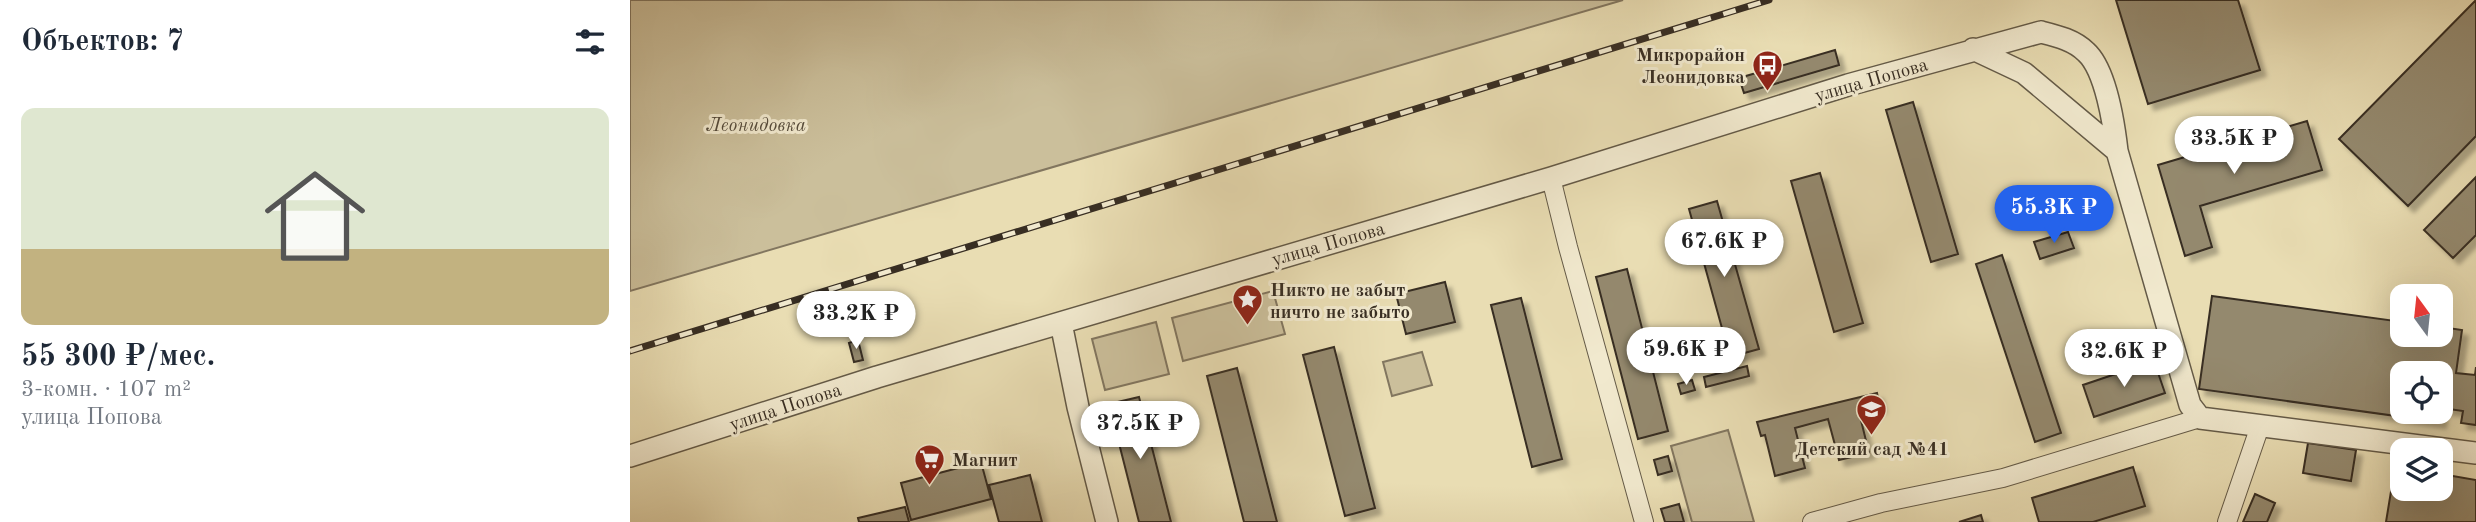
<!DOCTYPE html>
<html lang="ru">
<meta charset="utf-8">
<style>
:root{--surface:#fff;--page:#f6f6f7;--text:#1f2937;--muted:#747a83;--line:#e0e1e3;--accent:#2563eb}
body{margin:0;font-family:"Old Standard TT",serif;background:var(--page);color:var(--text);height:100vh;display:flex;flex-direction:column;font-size:26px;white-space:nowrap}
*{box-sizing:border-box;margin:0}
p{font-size:23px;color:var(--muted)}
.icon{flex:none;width:38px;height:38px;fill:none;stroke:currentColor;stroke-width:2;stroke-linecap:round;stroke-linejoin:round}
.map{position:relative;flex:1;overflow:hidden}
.sheet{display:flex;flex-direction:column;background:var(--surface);width:630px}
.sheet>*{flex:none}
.needle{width:46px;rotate:345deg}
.tools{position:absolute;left:1760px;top:284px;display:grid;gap:14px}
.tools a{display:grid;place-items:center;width:63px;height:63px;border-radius:14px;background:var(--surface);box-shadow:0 7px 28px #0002;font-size:35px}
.price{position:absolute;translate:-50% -60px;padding:0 16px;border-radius:24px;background:#fff;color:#222;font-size:23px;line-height:46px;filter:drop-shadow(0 2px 4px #0008)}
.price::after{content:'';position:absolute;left:50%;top:42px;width:21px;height:16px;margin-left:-10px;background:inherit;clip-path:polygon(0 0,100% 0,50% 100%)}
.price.active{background:var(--accent);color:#fff}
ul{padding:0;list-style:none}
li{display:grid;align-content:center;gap:14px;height:371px;padding:0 21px}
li+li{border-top:2px solid var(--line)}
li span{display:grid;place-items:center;height:217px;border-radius:14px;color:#555}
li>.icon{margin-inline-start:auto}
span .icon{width:126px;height:126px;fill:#fffc;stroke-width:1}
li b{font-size:30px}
h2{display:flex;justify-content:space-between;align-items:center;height:84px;padding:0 21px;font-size:30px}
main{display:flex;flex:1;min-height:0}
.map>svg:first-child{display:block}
</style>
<main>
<section class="sheet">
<h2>Объектов: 7<svg class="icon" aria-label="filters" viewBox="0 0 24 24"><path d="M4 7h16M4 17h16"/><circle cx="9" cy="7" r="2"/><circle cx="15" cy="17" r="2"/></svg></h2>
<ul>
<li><span style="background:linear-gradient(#dfe7d0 65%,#c2b280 0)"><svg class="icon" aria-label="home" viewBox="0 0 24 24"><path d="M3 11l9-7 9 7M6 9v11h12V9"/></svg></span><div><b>55 300 ₽/мес.</b><p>3-комн. · 107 m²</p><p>улица Попова</p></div></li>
</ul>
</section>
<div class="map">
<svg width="1846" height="522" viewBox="0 0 1846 522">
<defs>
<filter id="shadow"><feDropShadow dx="6" dy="6" stdDeviation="2" flood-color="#0004"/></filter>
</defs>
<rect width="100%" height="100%" fill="#e9ddb3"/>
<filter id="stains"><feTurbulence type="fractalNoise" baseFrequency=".00286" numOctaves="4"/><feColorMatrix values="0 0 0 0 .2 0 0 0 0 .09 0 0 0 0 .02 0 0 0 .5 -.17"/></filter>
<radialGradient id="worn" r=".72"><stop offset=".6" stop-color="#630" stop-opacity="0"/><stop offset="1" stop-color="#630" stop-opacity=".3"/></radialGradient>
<!-- green -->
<path fill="#cbbf9b" stroke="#82765f" stroke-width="2" d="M 0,0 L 993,0 L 0,291 Z
M 643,291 L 655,334 L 553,361 L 542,318 Z
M 526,322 L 539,374 L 475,390 L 462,339 Z
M 792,352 L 802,385 L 762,396 L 753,362 Z
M 1098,430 L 1124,522 L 1062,522 L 1041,446 Z"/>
<!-- building -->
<path fill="#94896e" stroke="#382e23" stroke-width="2" fill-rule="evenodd" filter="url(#shadow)" d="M 1486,0 L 1608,0 L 1630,70 L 1518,104 Z
M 1846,0 L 1846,136 L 1778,206 L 1709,139 Z
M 1205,50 L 1209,65 L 1114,93 L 1109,78 Z
M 1283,102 L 1328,254 L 1301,262 L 1256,110 Z
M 1677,121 L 1692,170 L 1570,206 L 1582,247 L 1555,256 L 1528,165 Z
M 1190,173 L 1233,323 L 1204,332 L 1161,181 Z
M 1846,177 L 1846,235 L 1823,258 L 1794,230 Z
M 1087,201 L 1129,349 L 1100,357 L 1059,209 Z
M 1438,232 L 1444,248 L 1410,259 L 1404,242 Z
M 1372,255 L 1431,433 L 1405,442 L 1346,264 Z
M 997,269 L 1038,431 L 1008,439 L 966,277 Z
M 815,282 L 825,322 L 776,334 L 766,294 Z
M 1582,296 L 1773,322 L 1773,334 L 1811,334 L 1811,327 L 1832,330 L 1826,373 L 1845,375 L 1846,367 L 1846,425 L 1831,423 L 1833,411 L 1812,408 L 1810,422 L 1569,389 ZM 1773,373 L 1811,373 L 1811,411 L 1773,411 Z
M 891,298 L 932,459 L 902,467 L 861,305 Z
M 228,340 L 233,360 L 224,362 L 219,343 Z
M 704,347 L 745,508 L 715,516 L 673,355 Z
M 1524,361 L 1535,393 L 1464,417 L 1453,385 Z
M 1117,366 L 1119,376 L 1076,387 L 1074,377 Z
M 607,368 L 647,522 L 614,522 L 577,376 Z
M 1062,380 L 1065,390 L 1051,394 L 1048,384 Z
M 1247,393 L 1250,407 L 1229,412 L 1239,453 L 1209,460 L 1198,419 L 1165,428 L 1175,468 L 1145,476 L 1135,435 L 1131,436 L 1127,422 Z
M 509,397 L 541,522 L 509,522 L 479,404 Z
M 1678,443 L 1726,450 L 1721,481 L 1673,473 Z
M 1038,456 L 1042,471 L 1028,475 L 1024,460 Z
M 351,462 L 361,499 L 281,520 L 271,483 Z
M 1503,467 L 1515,506 L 1463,522 L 1409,522 L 1402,498 Z
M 1765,467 L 1773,468 L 1773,488 L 1811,488 L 1811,474 L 1846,480 L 1846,522 L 1756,522 Z
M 400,475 L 412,522 L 369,522 L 359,485 Z
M 1625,494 L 1645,503 L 1637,522 L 1613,522 Z
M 1049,504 L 1054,522 L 1035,522 L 1031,509 Z
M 275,507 L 279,522 L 229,522 L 228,518 Z
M 1351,515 L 1353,522 L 1329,522 Z"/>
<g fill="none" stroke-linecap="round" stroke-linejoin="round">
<defs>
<path id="minor" d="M 921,178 L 938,247 L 1014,522
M 1182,522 L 1251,503 L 1373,478 L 1570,418
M 1597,522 L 1630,426"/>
<path id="tertiary" d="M 1411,32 C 1427,36 1444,40 1456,52 C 1476,70 1484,125 1487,151 L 1560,405 L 1570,418 L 1846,453
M 1343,49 L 1394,73 L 1487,151
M 431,323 L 448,407 L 477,522
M 0,456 L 247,377 L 921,178 L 1218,85 L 1411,32"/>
</defs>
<!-- minor casing -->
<use href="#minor" stroke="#645a47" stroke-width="20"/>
<!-- tertiary casing -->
<use href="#tertiary" stroke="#645a47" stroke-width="24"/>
<!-- minor -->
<use href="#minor" stroke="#f1e9ce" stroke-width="18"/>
<!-- tertiary -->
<use href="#tertiary" stroke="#f1e9ce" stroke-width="21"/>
<defs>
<path id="rail" d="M 0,351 L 1139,0"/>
</defs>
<!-- rail casing -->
<use href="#rail" stroke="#382e23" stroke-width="7"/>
<!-- rail -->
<use href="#rail" stroke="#f1e9ce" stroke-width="4.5" stroke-dasharray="13" stroke-linecap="butt"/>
</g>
<!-- icons -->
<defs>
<symbol id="bus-pin" viewBox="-11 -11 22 30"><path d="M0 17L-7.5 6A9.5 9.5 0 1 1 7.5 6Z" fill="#8f2418" stroke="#f1e9ce"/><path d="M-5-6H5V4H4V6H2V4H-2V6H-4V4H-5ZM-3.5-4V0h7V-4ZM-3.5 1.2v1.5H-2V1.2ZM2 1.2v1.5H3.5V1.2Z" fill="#fff"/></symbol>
<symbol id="sight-pin" viewBox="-11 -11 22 30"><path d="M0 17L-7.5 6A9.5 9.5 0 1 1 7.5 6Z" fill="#8f2418" stroke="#f1e9ce"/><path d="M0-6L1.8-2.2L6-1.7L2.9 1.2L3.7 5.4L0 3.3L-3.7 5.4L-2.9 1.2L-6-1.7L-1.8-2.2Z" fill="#fff"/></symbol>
<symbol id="school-pin" viewBox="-11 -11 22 30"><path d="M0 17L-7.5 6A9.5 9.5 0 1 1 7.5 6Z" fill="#8f2418" stroke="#f1e9ce"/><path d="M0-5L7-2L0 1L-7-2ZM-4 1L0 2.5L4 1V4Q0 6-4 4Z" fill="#fff"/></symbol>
<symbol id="supermarket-pin" viewBox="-11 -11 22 30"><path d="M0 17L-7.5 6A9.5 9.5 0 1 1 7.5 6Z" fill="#8f2418" stroke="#f1e9ce"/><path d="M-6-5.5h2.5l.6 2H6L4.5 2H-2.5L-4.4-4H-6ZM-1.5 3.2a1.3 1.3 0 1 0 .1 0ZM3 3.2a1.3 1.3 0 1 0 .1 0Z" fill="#fff"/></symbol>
</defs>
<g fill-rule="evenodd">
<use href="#bus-pin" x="1120" y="48" width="35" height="47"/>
<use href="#sight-pin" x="600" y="282" width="35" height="47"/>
<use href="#school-pin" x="1224" y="392" width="35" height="47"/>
<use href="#supermarket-pin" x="282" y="442" width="35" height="47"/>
</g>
<g text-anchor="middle" stroke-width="6" stroke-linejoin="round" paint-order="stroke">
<!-- poi labels -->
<g font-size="19" font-weight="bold" fill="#382e23" stroke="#f1e9ce" text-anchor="start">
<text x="1115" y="61" text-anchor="end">Микрорайон<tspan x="1115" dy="22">Леонидовка</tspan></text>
<text x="640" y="296">Никто не забыт<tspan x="640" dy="22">ничто не забыто</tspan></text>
<text x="1242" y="455" text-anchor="middle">Детский сад №41</text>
<text x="322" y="466">Магнит</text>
</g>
<!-- street labels -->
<g font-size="19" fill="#382e23" stroke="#f1e9ce">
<text transform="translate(1241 79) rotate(-16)" y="7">улица Попова</text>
<text transform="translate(698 243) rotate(-16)" y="7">улица Попова</text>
<text transform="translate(155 406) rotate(-18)" y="7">улица Попова</text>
</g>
<!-- park labels -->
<g font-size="19" font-style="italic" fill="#554b3b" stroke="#f1e9ce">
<text x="126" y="131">Леонидовка</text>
</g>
</g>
<rect width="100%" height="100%" filter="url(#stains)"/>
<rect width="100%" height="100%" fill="url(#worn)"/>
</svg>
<div class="tools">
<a><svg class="needle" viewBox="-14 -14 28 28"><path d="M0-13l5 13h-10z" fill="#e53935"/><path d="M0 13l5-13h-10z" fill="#747a83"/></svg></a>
<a><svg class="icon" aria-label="locate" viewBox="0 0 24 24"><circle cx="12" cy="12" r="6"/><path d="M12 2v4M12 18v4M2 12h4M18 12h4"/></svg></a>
<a><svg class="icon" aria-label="layers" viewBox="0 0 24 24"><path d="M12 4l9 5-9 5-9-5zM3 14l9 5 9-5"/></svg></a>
</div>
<b class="price" style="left:1604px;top:176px">33.5K ₽</b>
<b class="price active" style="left:1424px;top:245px">55.3K ₽</b>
<b class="price" style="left:1094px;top:279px">67.6K ₽</b>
<b class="price" style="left:226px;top:351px">33.2K ₽</b>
<b class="price" style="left:1056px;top:387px">59.6K ₽</b>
<b class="price" style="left:1494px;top:389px">32.6K ₽</b>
<b class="price" style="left:510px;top:461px">37.5K ₽</b>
</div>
</main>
